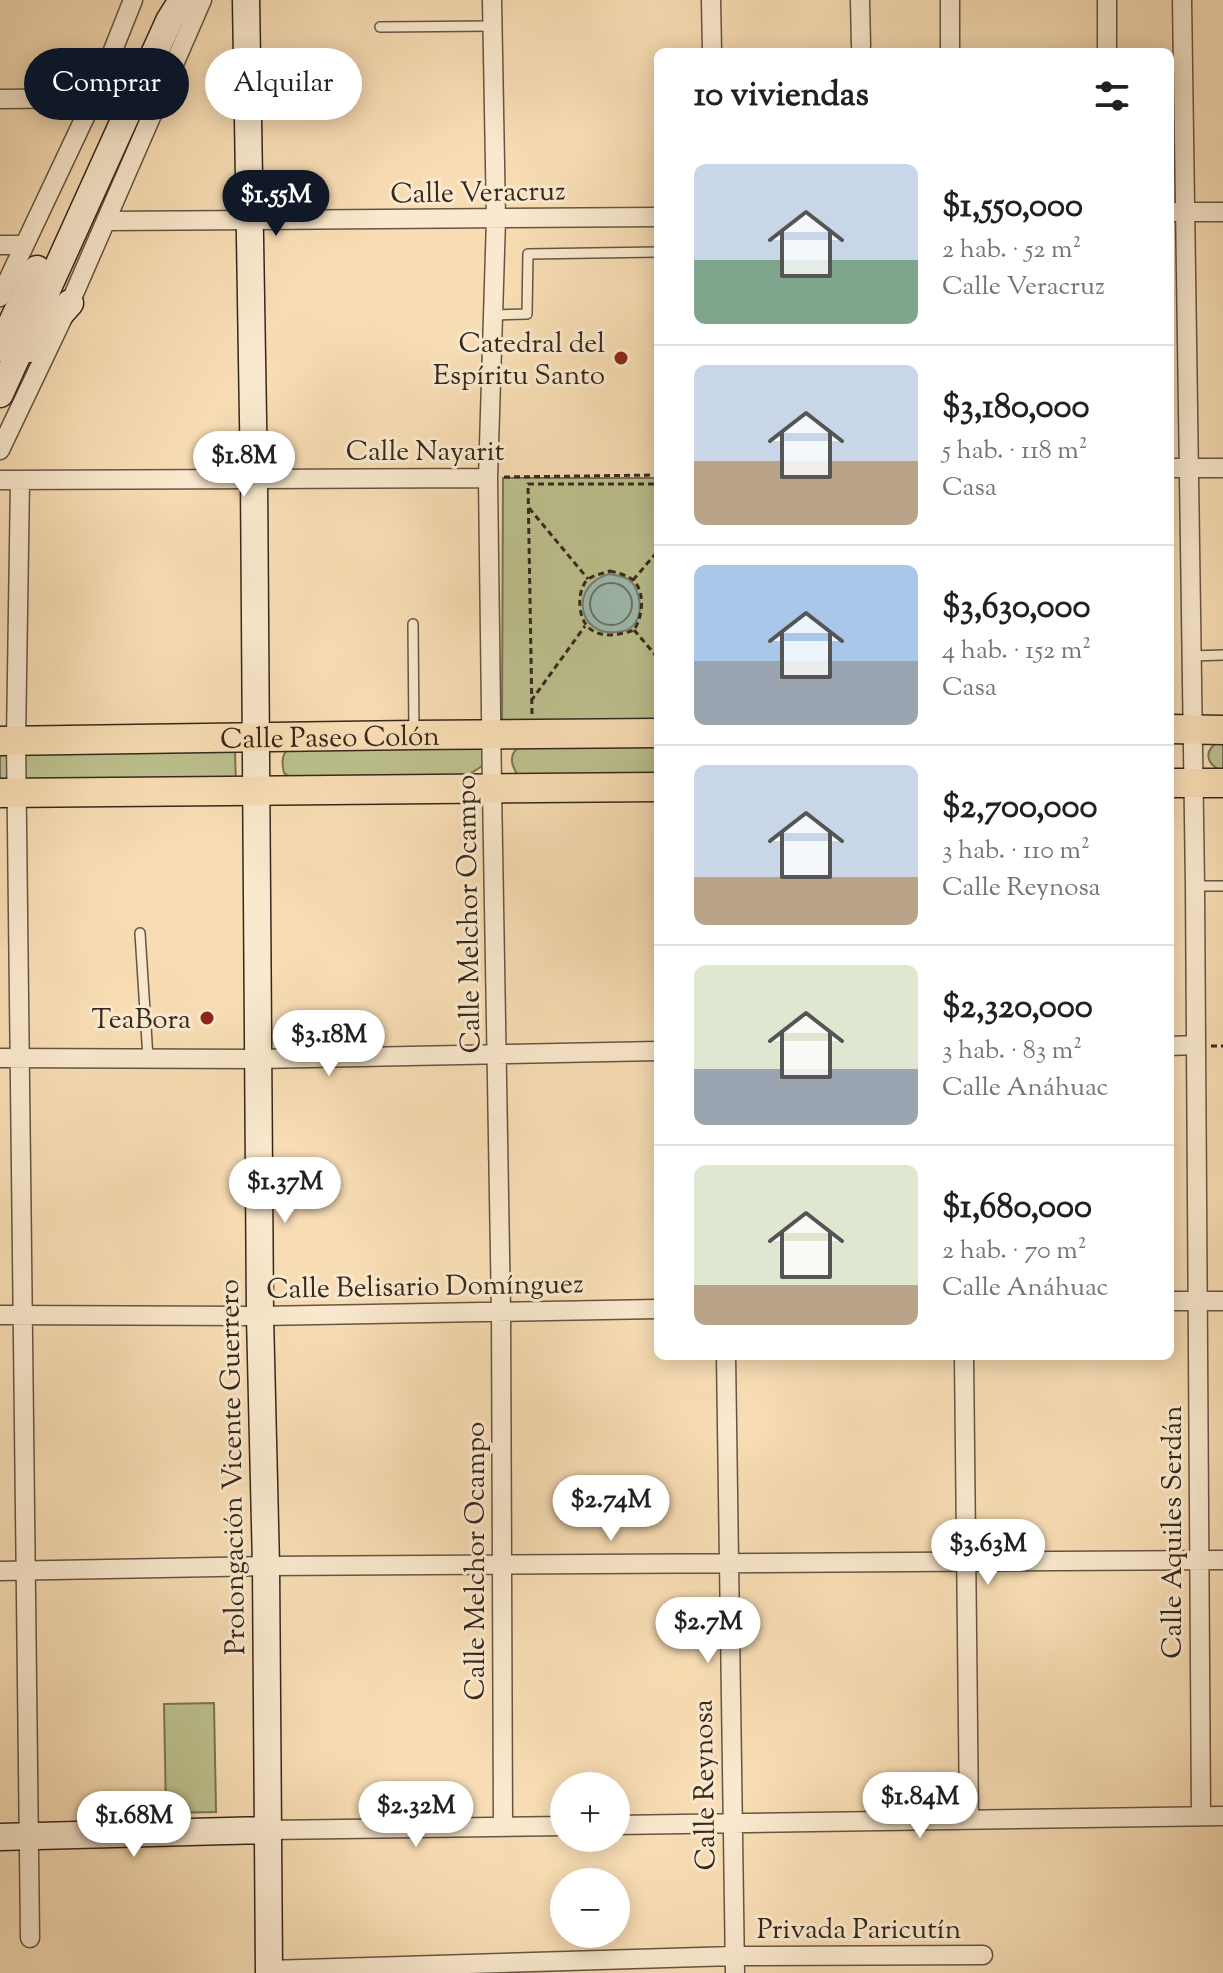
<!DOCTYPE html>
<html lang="es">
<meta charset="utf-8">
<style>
:root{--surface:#fff;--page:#f6f6f6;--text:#202124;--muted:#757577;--line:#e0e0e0;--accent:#111827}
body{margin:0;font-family:"Sorts Mill Goudy",serif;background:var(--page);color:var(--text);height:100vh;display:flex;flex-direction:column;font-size:30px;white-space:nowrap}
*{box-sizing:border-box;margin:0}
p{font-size:26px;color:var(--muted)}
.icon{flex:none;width:44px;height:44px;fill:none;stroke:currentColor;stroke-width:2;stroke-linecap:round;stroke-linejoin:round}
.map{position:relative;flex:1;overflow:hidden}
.side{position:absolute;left:654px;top:48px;width:520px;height:1312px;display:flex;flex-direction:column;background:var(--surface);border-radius:12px;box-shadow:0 4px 20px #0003}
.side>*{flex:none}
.guide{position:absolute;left:24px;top:48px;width:510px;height:72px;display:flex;gap:16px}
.controls{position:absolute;left:550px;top:1772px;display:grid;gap:16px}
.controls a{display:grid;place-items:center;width:80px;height:80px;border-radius:50%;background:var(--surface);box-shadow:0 4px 20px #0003;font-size:40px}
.price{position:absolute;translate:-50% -68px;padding:0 18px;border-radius:28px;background:#fff;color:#222;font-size:26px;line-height:52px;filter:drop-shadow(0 2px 4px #0008)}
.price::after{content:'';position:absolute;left:50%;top:48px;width:24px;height:18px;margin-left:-12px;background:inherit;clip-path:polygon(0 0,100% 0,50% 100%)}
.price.selected{background:var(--accent);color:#fff}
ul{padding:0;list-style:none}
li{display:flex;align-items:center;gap:24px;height:200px;padding:0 40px}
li+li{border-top:2px solid var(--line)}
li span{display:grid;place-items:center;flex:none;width:224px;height:160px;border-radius:12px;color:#555}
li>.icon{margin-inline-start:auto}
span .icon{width:96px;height:96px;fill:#fffc;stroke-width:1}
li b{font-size:34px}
h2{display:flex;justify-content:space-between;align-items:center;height:96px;padding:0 40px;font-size:34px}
.chip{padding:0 28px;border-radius:36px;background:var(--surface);box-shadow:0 4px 20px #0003;font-size:28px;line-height:72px}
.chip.selected{background:var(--accent);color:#fff}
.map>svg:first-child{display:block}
</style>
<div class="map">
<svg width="1223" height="1973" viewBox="0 0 1223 1973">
<rect width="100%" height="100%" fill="#f8ddb4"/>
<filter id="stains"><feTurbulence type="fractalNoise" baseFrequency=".0025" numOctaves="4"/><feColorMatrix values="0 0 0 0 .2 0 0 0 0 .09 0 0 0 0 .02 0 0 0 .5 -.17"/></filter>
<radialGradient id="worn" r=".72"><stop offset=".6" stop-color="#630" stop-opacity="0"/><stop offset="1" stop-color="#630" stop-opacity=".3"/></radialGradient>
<!-- green -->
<path fill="#bcc18e" stroke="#787456" stroke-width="2" d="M 503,478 L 658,478 L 658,722 L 502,722 Z
M 1223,740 L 1223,771 C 1204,764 1203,748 1223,740 Z
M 478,744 C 485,751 484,757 482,766 L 464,778 L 294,779 L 284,773 C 282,764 281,756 288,749 Z
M 658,744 L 658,778 L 517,774 C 511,764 509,756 518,747 Z
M 235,751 L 236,785 L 0,789 L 0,752 Z
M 214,1703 L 216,1812 L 166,1813 L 164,1704 Z"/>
<!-- water -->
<path fill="#9dbbaf" stroke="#738075" stroke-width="2" d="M 609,574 C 615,575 622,576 628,579 C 639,587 643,608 637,620 C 633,628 625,632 617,632 C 577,637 569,585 609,574 Z"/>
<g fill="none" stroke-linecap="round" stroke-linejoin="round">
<!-- shore -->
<path stroke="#697266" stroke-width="2" d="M590 604a21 21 0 1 1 42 0a21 21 0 1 1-42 0Z"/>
<defs>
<path id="lane" d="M 380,27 L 493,26
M 493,315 L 527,314 L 528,254 L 658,252
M 413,624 L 414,732
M 1191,656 L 1223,655
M 1195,886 L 1223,886
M 140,933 L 148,1058"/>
<path id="street" d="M 492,0 L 496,219 L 488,478 L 492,789 L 501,1312 L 503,1827
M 711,0 L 712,52
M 860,0 L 861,46
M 950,0 L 950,52
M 1182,0 L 1195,886 L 1201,1816
M 1107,52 L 1107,0
M 0,99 L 94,98
M 1170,212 L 1223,212
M 106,221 L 658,217
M 0,245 L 24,245
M 0,297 L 94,98 L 133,0
M 0,450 L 70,303 L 202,0
M 1170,468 L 1223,468
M 0,480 L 488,478
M 20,480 L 16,741 L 30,1938
M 1170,1046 L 1196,1045
M 0,1058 L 259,1059 L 658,1051
M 1170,1301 L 1223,1301
M 0,1315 L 260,1316 L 658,1309
M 726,1356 L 735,1973
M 964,1356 L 969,1819
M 0,1571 L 266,1566 L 1223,1560
M 616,1825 L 1223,1816
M 268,1830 L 564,1826
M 269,1970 L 734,1956 L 983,1955"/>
<path id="secondary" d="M 246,0 L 254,478 L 260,1316 L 266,1566 L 269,1973
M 0,348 L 37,269
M 29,349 L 70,303
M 0,394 L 169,21 L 182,0
M 0,1837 L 268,1830"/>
<g id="primary">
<path d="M 1170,729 L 1223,730"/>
<path id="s1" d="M 0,741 L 414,735 L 658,733"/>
<path d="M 1170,783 L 1223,783"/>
<path d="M 0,793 L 658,787"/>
</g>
</defs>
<!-- lane casing -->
<use href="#lane" stroke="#665543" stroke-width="12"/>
<!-- street casing -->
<use href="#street" stroke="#665543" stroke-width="21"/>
<!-- secondary casing -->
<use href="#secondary" stroke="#35281d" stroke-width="29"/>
<!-- primary casing -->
<use href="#primary" stroke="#35281d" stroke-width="31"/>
<!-- path -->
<path stroke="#35281d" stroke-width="3" stroke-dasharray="6 4" stroke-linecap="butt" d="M 504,477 L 658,475
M 529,508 L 588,579
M 610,571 C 618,573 628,575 634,581 C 646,594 642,618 634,630 C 610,639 582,638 580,606 C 579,598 581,588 586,581 C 592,575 602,574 610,571 Z
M 633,580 L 658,551
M 634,630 L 658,658
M 531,701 L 585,626
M 532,714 L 528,484 L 658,484
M 1211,1046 L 1223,1046"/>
<!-- lane -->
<use href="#lane" stroke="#fae9ce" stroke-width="9"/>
<!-- street -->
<use href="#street" stroke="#fae9ce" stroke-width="18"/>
<!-- secondary -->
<use href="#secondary" stroke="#fae9ce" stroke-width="26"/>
<!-- primary -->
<use href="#primary" stroke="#f8ddb4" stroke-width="28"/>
</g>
<!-- markers -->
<g fill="#8f2418" stroke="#fae9ce" stroke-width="3">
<circle cx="621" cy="358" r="8"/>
<circle cx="207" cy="1018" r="8"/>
</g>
<g text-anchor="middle" stroke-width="6" stroke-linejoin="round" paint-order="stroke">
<!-- street labels -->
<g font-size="28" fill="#35281d" stroke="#fae9ce">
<text transform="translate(478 191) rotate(-1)" y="10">Calle Veracruz</text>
<text x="425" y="460">Calle Nayarit</text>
<text dy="10" stroke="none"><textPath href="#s1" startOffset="330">Calle Paseo Colón</textPath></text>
<text transform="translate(467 914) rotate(-91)" y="10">Calle Melchor Ocampo</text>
<text transform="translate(425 1285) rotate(-1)" y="10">Calle Belisario Domínguez</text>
<text transform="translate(231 1467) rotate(-91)" y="10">Prolongación Vicente Guerrero</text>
<text transform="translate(1171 1532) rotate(-90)" y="10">Calle Aquiles Serdán</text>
<text transform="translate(474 1561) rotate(-90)" y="10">Calle Melchor Ocampo</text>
<text transform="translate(703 1785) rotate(-91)" y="10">Calle Reynosa</text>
<text x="859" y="1938">Privada Paricutín</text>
</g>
<!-- poi labels -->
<g font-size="28" fill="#35281d" stroke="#fae9ce" text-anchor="end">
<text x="605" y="352">Catedral del<tspan x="605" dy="32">Espíritu Santo</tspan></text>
<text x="191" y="1028">TeaBora</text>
</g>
</g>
<rect width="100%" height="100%" filter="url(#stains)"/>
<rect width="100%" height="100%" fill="url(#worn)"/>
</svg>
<div class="controls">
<a>+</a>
<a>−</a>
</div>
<b class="price selected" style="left:276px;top:238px">$1.55M</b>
<b class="price" style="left:244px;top:499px">$1.8M</b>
<b class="price" style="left:329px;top:1078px">$3.18M</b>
<b class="price" style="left:285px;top:1225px">$1.37M</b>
<b class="price" style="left:611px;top:1543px">$2.74M</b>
<b class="price" style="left:988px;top:1587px">$3.63M</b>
<b class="price" style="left:708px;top:1665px">$2.7M</b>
<b class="price" style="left:920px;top:1840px">$1.84M</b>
<b class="price" style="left:416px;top:1849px">$2.32M</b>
<b class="price" style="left:134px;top:1859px">$1.68M</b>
<div class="guide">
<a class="chip selected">Comprar</a>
<a class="chip">Alquilar</a>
</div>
<section class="side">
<h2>10 viviendas<svg class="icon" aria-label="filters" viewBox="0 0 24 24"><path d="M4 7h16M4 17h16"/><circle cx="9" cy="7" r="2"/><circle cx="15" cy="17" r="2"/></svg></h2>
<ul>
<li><span style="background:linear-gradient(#c9d6e8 60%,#7fa58c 0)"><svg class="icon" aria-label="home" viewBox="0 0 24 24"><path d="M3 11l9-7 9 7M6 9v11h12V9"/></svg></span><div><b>$1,550,000</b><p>2 hab. · 52 m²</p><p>Calle Veracruz</p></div></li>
<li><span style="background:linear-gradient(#c9d6e8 60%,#b9a48a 0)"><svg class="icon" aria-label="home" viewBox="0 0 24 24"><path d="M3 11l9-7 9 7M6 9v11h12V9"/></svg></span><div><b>$3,180,000</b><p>5 hab. · 118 m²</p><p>Casa</p></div></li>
<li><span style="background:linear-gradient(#a9c7e8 60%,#9aa5b1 0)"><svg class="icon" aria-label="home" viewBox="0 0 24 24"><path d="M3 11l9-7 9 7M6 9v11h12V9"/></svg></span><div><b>$3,630,000</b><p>4 hab. · 152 m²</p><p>Casa</p></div></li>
<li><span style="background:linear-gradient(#c9d6e8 70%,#b9a48a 0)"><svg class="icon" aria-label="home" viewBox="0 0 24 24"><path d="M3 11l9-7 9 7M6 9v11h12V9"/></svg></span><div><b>$2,700,000</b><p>3 hab. · 110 m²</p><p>Calle Reynosa</p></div></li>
<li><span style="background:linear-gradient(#dfe7d0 65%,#9aa5b1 0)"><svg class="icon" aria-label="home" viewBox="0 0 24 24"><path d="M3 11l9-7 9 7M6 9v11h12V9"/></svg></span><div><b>$2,320,000</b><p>3 hab. · 83 m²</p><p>Calle Anáhuac</p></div></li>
<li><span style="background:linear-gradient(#dfe7d0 75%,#b9a48a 0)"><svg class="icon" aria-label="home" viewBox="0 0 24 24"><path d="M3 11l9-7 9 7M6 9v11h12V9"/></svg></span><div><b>$1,680,000</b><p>2 hab. · 70 m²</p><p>Calle Anáhuac</p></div></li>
</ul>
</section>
</div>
